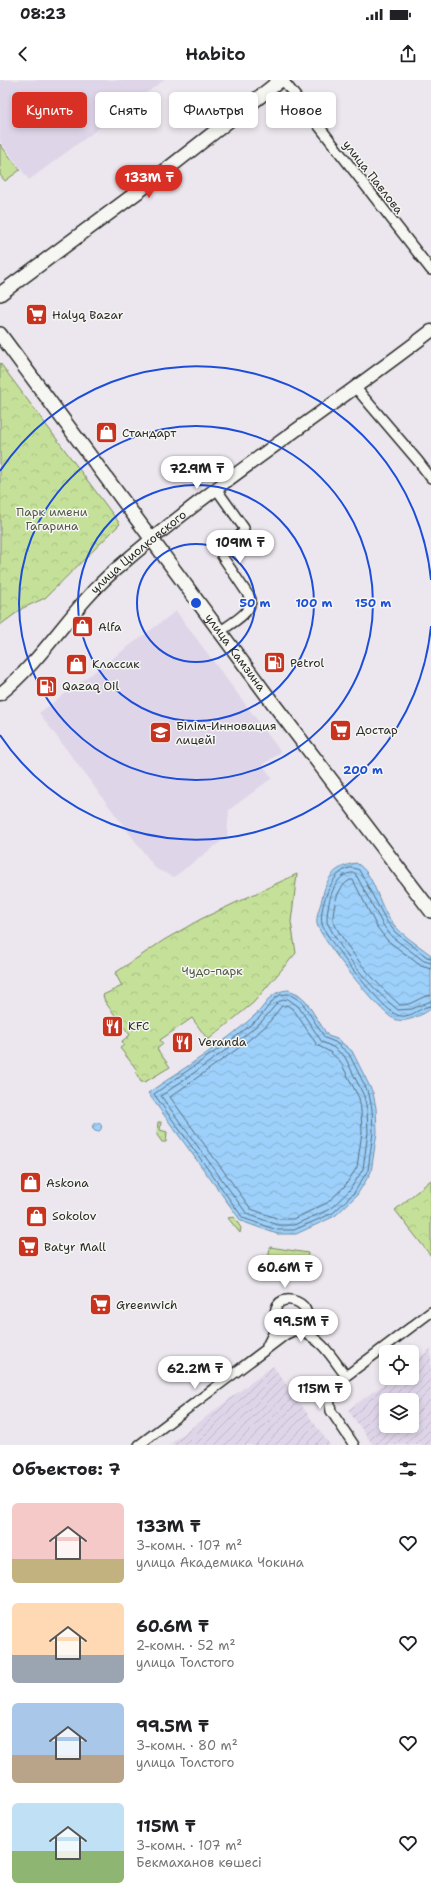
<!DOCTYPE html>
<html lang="ru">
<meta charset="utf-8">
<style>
:root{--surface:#fff;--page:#f2f2f2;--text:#202124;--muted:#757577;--accent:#d93025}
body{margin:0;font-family:"Shantell Sans",sans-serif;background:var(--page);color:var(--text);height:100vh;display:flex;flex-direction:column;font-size:15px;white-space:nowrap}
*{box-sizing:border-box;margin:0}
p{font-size:13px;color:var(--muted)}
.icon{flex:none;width:22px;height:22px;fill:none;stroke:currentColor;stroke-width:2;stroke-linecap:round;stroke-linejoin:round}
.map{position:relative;height:1365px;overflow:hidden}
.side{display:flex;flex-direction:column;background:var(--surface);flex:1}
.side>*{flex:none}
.banner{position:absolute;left:12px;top:12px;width:407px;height:36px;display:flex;gap:8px}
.controls{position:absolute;left:379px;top:1265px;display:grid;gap:8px}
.controls a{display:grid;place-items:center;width:40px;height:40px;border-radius:6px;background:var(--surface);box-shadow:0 2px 6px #0003;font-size:20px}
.price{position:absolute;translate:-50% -34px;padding:0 9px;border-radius:14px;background:#fff;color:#222;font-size:13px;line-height:26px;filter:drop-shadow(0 1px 2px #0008)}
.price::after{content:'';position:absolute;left:50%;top:24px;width:12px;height:9px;margin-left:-6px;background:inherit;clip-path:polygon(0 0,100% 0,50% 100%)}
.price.on{background:var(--accent);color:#fff}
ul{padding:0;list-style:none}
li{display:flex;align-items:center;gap:12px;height:100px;padding:0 12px}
li span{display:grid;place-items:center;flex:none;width:112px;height:80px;border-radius:6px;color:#555}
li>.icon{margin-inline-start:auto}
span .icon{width:48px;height:48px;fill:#fffc;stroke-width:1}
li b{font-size:17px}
h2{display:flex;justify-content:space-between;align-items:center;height:48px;padding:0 12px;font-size:17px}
.tag{padding:0 14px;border-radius:6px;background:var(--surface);box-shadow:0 2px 6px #0003;font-size:14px;line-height:36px}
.tag.on{background:var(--accent);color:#fff}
.status{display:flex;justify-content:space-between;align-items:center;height:28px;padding:0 20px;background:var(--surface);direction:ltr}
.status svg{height:11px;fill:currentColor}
header{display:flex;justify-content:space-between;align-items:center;height:52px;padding:0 12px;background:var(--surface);font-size:18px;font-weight:600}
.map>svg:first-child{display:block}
</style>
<div class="status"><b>08:23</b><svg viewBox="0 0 49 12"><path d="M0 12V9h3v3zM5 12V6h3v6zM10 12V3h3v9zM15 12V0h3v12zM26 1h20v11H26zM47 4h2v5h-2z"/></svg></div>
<header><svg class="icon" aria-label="back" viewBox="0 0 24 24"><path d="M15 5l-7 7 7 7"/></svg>Habito<svg class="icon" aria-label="share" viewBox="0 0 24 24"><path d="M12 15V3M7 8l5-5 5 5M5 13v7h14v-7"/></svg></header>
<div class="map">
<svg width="431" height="1365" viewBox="0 0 431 1365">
<defs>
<pattern id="industrial-furrows" width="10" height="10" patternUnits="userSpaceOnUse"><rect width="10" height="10" fill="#dfd5e9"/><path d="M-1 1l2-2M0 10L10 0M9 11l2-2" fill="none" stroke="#c0b7c8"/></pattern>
<pattern id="grass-dots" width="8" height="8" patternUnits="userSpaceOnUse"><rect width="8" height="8" fill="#c5e199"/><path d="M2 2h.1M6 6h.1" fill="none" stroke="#a9c184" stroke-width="1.8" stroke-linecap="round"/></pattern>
<pattern id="forest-crowns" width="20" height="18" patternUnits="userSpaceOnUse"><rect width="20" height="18" fill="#c5e199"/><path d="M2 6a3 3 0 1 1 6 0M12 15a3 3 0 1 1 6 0" fill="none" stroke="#a9c184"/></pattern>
<pattern id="water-waves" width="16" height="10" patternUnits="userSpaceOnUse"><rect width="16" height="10" fill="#9dd0fa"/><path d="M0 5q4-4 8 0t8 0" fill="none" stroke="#87b3d6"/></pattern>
</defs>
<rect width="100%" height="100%" fill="#ece7ee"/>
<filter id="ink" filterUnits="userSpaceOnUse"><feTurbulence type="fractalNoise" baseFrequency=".025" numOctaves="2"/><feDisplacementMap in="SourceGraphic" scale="8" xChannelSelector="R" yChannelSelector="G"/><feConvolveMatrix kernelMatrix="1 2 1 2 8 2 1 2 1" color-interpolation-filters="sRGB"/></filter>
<g filter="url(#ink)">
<!-- built -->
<path fill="#dfd5e9" d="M 0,0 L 164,0 L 29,100 L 0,61 Z
M 176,531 L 281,672 L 263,685 L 272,698 L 229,730 L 227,757 L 174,797 L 156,789 L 39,633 Z"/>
<!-- industrial -->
<path fill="url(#industrial-furrows)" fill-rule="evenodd" d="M 431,1269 L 431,1365 L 373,1365 L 348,1330 L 392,1298 L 412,1298 L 412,1283 ZM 386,1320 L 412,1320 L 412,1346 L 386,1346 Z
M 273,1286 L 330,1365 L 169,1365 Z"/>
<!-- grass -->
<path fill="url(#grass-dots)" stroke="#788662" d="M 158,1042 L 161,1042 L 160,1050 L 167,1052 L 166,1062 L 162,1062 L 157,1055 Z
M 234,1137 L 241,1148 L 240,1153 L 228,1138 Z"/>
<!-- forest -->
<path fill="url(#forest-crowns)" stroke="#788662" d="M 0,283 L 120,444 L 45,518 L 23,528 L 0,545 Z
M 297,794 L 291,842 L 296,873 L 253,923 L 208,960 L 192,938 L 160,960 L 163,964 L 157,969 L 170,987 L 145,1002 L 141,1002 L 136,993 L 137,990 L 120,968 L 124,965 L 122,961 L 130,955 L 105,922 L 103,915 L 122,906 L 115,893 L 164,860 L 201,839 Z
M 431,1100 L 431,1176 L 395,1130 Z"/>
<!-- pitch -->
<path fill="#c5e199" stroke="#788662" d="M 0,64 L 20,90 L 5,101 L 0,95 Z
M 270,1167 L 308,1173 L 305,1197 L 271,1192 L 267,1188 Z"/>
<!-- water -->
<path fill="url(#water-waves)" stroke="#6f8ea7" d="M 356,783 C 375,793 378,825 391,841 C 401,855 417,864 431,875 L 431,929 C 422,935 405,944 394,939 C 380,933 320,858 317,844 C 316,837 319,829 321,823 C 326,800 331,787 356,783 Z
M 289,910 L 298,914 L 305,920 L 328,956 L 337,959 L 352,971 L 373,1013 L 376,1028 L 377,1052 L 371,1092 L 357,1115 L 335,1136 L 296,1154 L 277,1154 L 241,1141 L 148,1013 C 184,988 222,965 254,936 C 268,924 269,911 289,910 Z
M92.5 1047a4.5 4.5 0 1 1 9 0a4.5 4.5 0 1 1-9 0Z"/>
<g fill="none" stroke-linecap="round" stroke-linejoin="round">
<!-- shore -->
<path stroke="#596d7e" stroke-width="1" d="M 431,878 L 427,877 L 396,853 L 387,842 L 359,790 C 336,777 318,827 322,844 C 325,858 384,931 397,935 C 410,940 419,927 431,926
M 431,883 L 424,881 L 392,857 L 383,845 L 355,793 C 333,791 327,825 327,842 C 343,875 370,907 398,930 L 412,929 L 431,921
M 431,889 L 421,886 L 387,860 L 377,847 L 353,800 L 350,800 C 337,807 333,826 333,841 C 348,871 374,902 400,925 C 412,926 420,916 431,915
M 289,914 L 302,922 L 325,958 L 335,962 L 349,974 L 369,1014 L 372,1029 L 373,1052 L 368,1090 L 354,1113 L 333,1133 L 294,1150 L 277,1150 L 243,1138 L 154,1014 L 233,959 L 259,938 L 275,918 L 280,915 Z
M 288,919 L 298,926 L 322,962 L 333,967 L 345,977 L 364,1016 L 367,1029 L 368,1052 L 363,1089 L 350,1110 L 330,1129 L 294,1145 L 278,1145 L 247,1134 L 161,1016 L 236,963 L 262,941 L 278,922 Z
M 282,926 L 287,925 L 294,930 L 317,965 L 330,972 L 340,981 L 359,1018 L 361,1030 L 362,1052 L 357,1087 L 345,1106 L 327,1123 L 293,1139 L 279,1139 L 251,1129 L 170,1017 L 240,967 L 266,946 Z"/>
<defs>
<path id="minor" d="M 283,0 L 431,190
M 355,307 L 418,381 L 431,398
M 217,410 L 244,448 L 243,452 L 222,472 L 222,476 L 251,519 C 252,533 230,544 219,552
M 267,1266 L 273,1254 L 276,1241
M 139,1365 L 285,1255 C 290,1252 297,1250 301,1246 C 323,1226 276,1205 275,1234 C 274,1253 292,1248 304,1253 C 323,1260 334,1281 346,1296
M 354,1365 L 331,1331 L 329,1319 L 335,1309 L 346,1296 L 431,1232"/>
<g id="tertiary">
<path id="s1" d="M 0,614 C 45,578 72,527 115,490 C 214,404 327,331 431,251"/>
</g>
<g id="secondary">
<path d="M 0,214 L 143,108 L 281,0"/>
<path id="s2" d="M 0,254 L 266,614 L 431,831"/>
</g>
</defs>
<!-- minor casing -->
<use href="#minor" stroke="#2b2b2b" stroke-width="12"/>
<!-- tertiary casing -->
<use href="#tertiary" stroke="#2b2b2b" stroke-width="15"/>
<!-- secondary casing -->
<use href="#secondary" stroke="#2b2b2b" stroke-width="16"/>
<!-- minor -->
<use href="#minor" stroke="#f6f6f2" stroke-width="9"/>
<!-- tertiary -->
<use href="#tertiary" stroke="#f6f6f2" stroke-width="12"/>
<!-- secondary -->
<use href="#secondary" stroke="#f6f6f2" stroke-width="13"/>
</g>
</g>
<!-- distance rings -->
<g fill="none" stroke="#1d4ed8" stroke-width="2">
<circle cx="196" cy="523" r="59"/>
<circle cx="196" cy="523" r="118"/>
<circle cx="196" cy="523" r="177"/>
<path d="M431 546A236 236 0 0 1 0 655M0 391A236 236 0 0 1 431 500"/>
</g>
<!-- icons -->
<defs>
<symbol id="supermarket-square" viewBox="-11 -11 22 22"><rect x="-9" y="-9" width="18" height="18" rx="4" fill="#c8321e" stroke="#f6f6f2"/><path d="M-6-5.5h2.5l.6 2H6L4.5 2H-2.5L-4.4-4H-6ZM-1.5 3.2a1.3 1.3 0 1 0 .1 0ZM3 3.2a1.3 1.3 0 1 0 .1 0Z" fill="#fff"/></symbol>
<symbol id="shop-square" viewBox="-11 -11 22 22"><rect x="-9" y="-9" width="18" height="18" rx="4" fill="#c8321e" stroke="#f6f6f2"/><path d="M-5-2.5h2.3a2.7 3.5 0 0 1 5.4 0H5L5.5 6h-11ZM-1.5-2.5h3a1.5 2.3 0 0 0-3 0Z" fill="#fff"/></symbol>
<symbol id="fuel-square" viewBox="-11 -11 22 22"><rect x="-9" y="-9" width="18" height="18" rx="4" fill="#c8321e" stroke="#f6f6f2"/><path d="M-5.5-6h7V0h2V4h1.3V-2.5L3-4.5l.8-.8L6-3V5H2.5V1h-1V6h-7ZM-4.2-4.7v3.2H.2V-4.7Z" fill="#fff"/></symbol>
<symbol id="school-square" viewBox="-11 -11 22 22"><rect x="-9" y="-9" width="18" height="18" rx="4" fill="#c8321e" stroke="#f6f6f2"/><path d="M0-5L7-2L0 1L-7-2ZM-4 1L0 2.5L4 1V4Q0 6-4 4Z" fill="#fff"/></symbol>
<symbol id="restaurant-square" viewBox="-11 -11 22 22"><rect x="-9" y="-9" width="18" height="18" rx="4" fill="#c8321e" stroke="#f6f6f2"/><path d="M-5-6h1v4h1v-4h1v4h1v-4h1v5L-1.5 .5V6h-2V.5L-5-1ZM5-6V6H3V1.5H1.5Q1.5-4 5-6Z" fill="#fff"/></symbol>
</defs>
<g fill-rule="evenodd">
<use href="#supermarket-square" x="24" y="222" width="25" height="25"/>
<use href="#shop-square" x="94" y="340" width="25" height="25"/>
<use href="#shop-square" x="70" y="534" width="25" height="25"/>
<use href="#fuel-square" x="262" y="570" width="25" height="25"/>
<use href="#shop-square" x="64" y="572" width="25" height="25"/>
<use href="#fuel-square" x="34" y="594" width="25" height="25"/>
<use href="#supermarket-square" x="328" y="638" width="25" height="25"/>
<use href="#school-square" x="148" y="640" width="25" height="25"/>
<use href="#restaurant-square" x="100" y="934" width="25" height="25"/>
<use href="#restaurant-square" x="170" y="950" width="25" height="25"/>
<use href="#shop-square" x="18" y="1090" width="25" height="25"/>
<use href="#shop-square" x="24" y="1124" width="25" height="25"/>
<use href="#supermarket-square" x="16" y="1154" width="25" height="25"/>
<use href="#supermarket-square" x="88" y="1212" width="25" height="25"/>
</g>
<g text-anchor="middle" stroke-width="3" stroke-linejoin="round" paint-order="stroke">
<!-- street labels -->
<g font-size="12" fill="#2b2b2b" stroke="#f6f6f2">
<text transform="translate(373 97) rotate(52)" y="4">улица Павлова</text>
<text dy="4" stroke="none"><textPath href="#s1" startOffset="199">улица Циолковского</textPath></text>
<text dy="4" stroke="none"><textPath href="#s2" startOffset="396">улица Камзина</textPath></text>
</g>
<!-- poi labels -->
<g font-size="12" fill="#2b2b2b" stroke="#f6f6f2" text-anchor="start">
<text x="52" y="239">Halyq Bazar</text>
<text x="122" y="357">Стандарт</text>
<text x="98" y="551">Alfa</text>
<text x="290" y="587">Petrol</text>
<text x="92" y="588">Классик</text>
<text x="62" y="610">Qazaq Oil</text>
<text x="176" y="650">Білім-Инновация<tspan x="176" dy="14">лицейі</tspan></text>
<text x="356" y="654">Достар</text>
<text x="128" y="950">KFC</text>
<text x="198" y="966">Veranda</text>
<text x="46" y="1107">Askona</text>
<text x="52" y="1140">Sokolov</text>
<text x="44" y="1171">Batyr Mall</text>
<text x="116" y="1229">Greenwich</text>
</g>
<!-- park labels -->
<g font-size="12" fill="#525846" stroke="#f6f6f2">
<text x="52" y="436">Парк имени<tspan x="52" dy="14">Гагарина</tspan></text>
<text x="212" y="895">Чудо-парк</text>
</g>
</g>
<circle cx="196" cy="523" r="6" fill="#1d4ed8" stroke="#f6f6f2" stroke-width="2"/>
<g font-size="12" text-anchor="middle" font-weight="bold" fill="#1d4ed8" stroke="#f6f6f2" stroke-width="3" stroke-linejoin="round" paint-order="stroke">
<text x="255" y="527">50 m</text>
<text x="314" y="527">100 m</text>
<text x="373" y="527">150 m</text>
<text x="363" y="694">200 m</text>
</g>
</svg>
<div class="controls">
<a><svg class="icon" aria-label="locate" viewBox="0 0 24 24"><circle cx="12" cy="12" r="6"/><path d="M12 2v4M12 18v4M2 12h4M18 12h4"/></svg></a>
<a><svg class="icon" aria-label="layers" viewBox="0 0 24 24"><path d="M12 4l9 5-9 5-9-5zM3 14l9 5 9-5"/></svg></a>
</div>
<b class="price on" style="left:149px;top:119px">133M ₸</b>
<b class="price" style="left:197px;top:410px">72.9M ₸</b>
<b class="price" style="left:240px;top:484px">109M ₸</b>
<b class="price" style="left:285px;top:1209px">60.6M ₸</b>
<b class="price" style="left:301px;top:1263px">99.5M ₸</b>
<b class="price" style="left:195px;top:1310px">62.2M ₸</b>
<b class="price" style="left:320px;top:1330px">115M ₸</b>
<div class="banner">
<a class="tag on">Купить</a>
<a class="tag">Снять</a>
<a class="tag">Фильтры</a>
<a class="tag">Новое</a>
</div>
</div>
<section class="side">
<h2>Объектов: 7<svg class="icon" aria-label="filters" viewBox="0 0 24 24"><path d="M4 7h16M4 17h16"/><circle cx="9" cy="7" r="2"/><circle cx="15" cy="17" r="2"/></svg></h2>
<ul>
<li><span style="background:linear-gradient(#f6c9c9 70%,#c2b280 0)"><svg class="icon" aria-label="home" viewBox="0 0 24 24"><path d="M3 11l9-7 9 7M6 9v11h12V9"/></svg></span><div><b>133M ₸</b><p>3-комн. · 107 m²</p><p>улица Академика Чокина</p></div><svg class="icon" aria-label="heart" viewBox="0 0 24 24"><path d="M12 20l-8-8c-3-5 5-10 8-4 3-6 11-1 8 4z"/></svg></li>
<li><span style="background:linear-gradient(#ffd9b3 65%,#9aa5b1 0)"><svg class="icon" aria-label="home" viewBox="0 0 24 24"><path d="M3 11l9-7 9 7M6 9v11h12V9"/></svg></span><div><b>60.6M ₸</b><p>2-комн. · 52 m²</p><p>улица Толстого</p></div><svg class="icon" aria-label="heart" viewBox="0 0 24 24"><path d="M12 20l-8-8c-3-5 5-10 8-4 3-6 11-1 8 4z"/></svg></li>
<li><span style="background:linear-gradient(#a9c7e8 65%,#b9a48a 0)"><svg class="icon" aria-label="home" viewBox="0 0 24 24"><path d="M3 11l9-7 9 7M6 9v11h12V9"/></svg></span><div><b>99.5M ₸</b><p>3-комн. · 80 m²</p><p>улица Толстого</p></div><svg class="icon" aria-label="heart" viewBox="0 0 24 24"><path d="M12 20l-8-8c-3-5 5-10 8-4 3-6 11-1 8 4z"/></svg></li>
<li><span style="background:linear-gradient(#bfe0f5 60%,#8fb573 0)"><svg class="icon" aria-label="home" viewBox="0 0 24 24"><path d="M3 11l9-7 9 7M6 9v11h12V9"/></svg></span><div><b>115M ₸</b><p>3-комн. · 107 m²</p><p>Бекмаханов көшесі</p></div><svg class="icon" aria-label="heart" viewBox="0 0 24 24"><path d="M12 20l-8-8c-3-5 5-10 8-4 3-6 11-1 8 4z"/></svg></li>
</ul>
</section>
